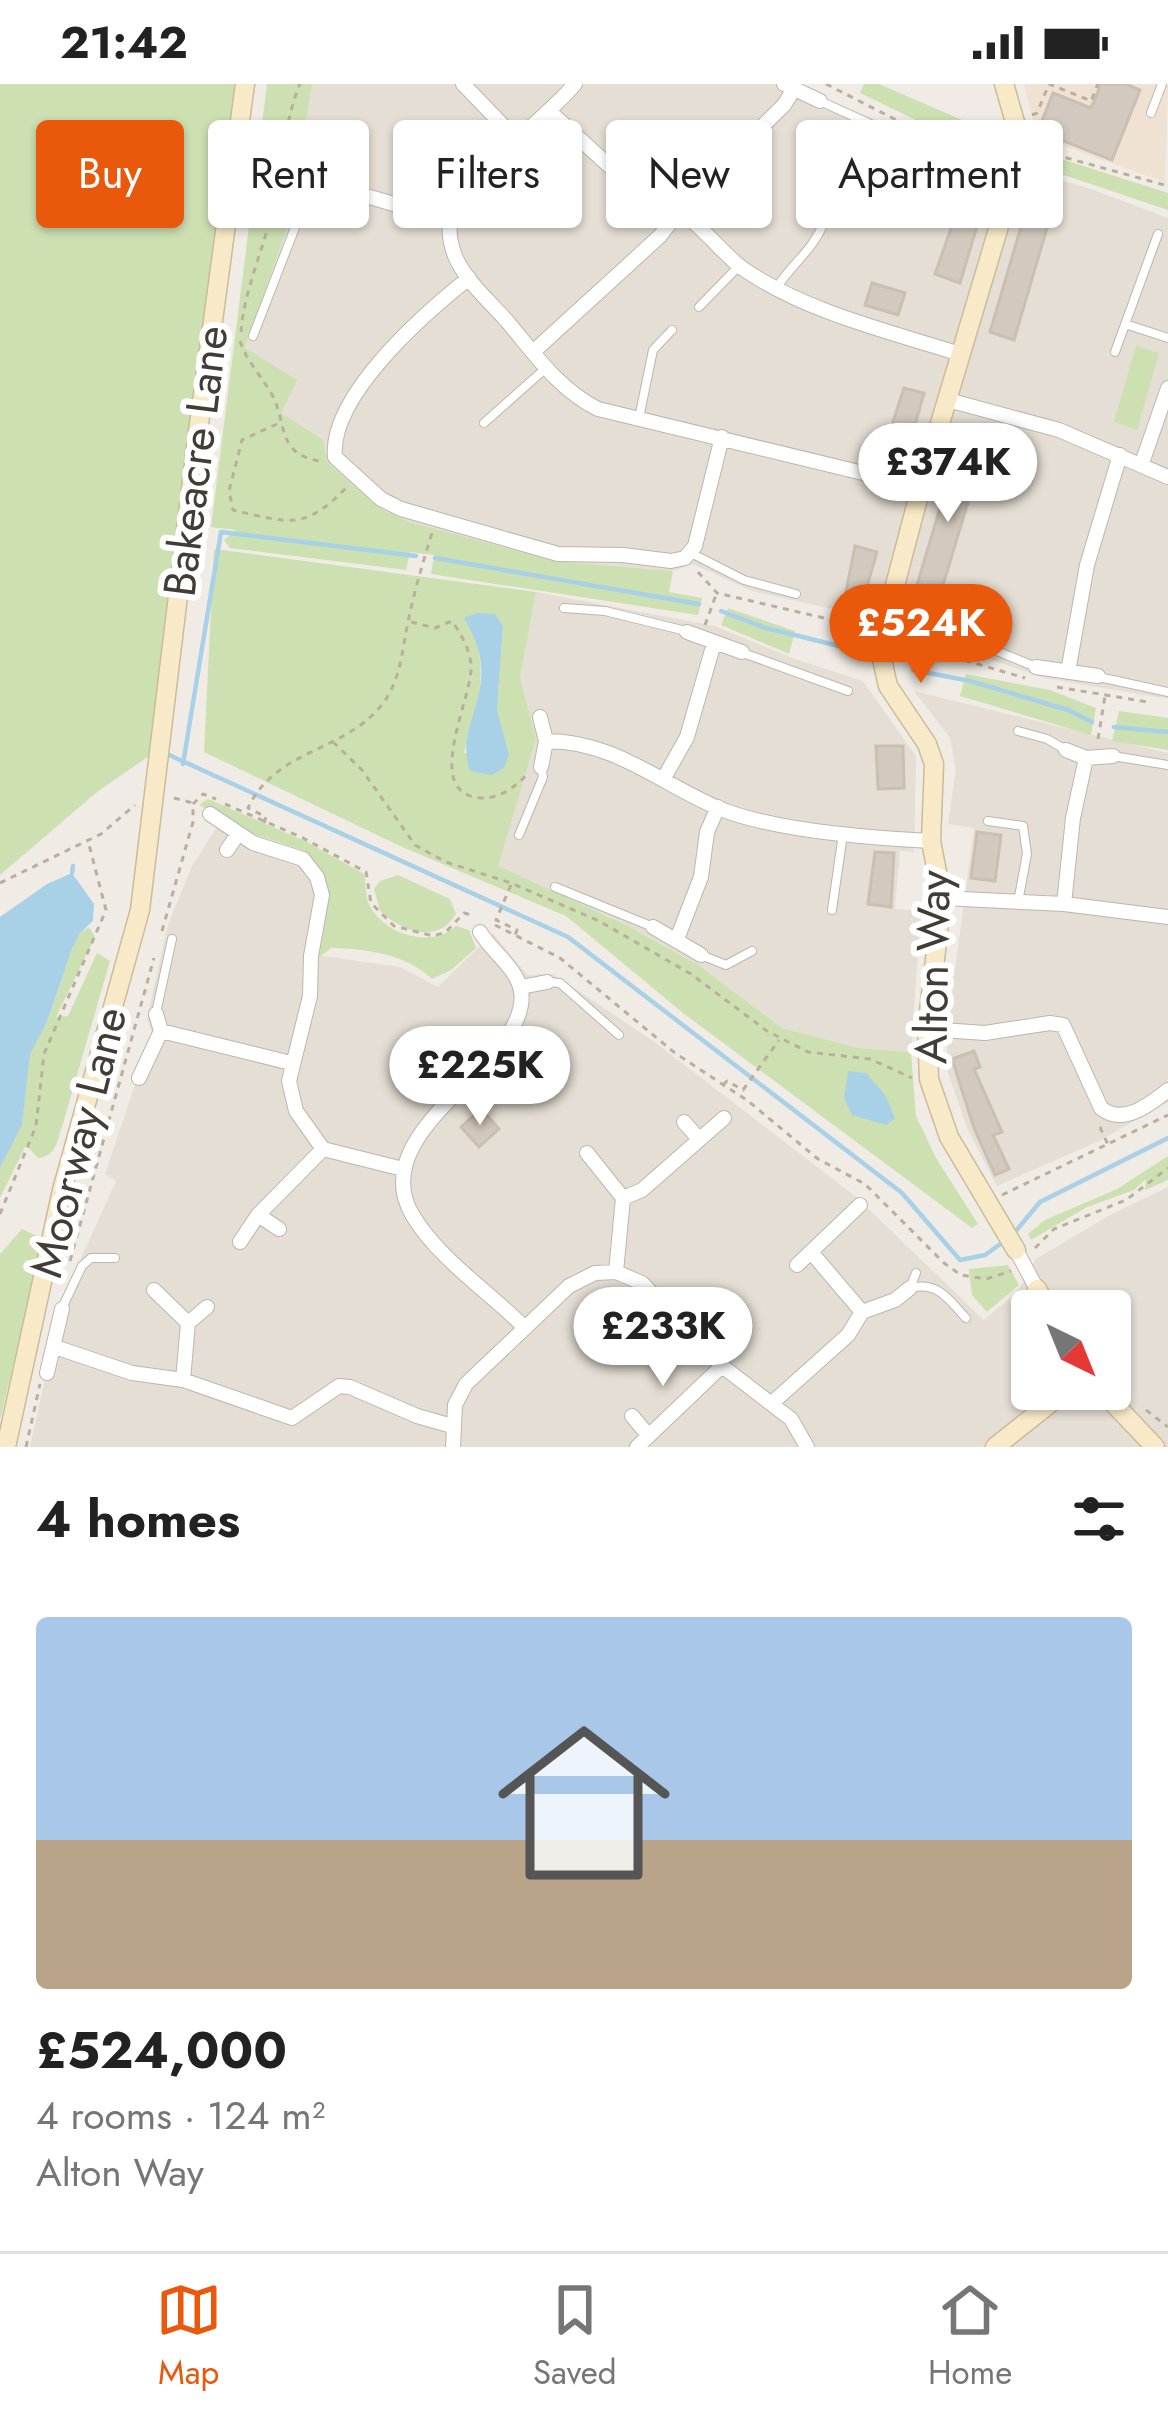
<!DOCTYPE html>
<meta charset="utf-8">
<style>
:root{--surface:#fff;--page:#f6f6f6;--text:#222;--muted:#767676;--line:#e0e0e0;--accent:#ea580c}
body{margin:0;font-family:Jost,sans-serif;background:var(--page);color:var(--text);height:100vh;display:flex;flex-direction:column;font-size:45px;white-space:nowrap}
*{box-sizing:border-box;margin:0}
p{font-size:39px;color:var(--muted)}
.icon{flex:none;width:66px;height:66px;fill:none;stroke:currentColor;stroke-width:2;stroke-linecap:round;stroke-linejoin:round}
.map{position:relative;height:1363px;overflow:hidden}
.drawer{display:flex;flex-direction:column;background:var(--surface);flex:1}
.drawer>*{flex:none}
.guide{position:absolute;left:36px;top:36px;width:1098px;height:108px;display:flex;gap:24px}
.needle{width:78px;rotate:137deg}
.buttons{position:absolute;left:1011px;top:1206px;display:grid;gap:24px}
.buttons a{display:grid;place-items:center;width:120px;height:120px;border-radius:12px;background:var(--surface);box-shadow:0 3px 9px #0004;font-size:60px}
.price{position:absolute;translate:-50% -102px;padding:0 27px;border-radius:42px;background:#fff;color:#222;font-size:39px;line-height:78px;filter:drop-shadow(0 3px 6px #0008)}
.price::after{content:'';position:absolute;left:50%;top:72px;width:36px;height:27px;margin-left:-18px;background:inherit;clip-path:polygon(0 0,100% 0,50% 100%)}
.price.current{background:var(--accent);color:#fff}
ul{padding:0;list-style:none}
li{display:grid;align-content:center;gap:24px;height:636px;padding:0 36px}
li+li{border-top:3px solid var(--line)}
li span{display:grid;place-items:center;height:372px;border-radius:12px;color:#555}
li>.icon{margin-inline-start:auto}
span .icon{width:216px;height:216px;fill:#fffc;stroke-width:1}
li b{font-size:51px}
h2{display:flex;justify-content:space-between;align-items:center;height:144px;padding:0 36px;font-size:51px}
.chip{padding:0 42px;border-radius:12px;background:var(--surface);box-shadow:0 3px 9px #0004;font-size:42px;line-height:108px}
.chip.current{background:var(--accent);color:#fff}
.status{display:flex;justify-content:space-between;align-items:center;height:84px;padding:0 60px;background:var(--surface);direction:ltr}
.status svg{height:33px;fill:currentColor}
.menu{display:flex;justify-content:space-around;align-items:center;height:168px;border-top:3px solid var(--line);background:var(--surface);font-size:33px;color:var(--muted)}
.menu a{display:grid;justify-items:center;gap:6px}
.menu .current{color:var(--accent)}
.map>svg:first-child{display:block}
</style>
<div class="status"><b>21:42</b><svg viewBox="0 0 49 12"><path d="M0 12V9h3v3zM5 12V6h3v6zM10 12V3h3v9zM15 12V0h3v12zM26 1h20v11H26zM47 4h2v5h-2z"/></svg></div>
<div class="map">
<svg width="1168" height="1363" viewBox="0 0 1168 1363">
<rect width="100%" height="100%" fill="#f0ece5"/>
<!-- residential -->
<path fill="#e4ded4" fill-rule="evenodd" d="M 312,0 L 793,0 L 914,53 L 1091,105 L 1168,134 L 1168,615 L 1044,594 L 872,534 L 752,507 L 693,480 L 673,487 L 554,477 L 407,437 L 379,424 L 327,378 L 323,354 L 280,329 L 245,265 L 290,136 Z
M 536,508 L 715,542 L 792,574 L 863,597 L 916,672 L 914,768 L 900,767 L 895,825 L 921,827 L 911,968 L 858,964 L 782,944 L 700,882 L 628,842 L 497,782 L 536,655 L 520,593 Z
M 914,607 L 1168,669 L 1168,1018 L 1099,1057 L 997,1102 L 968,1046 L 947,986 L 948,936 L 974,744 L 948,740 L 956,685 L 950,654 Z
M 224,732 L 263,754 L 302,767 L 324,789 L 328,813 L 317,871 L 400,883 L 438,903 L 493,849 L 527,891 L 553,890 L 656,959 L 855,1112 L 984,1236 L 1017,1208 L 1036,1175 L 1110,1131 L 1168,1103 L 1168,1363 L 30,1363 L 63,1214 L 116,1097 L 105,1090 L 152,950 L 147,934 L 168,841 L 192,782 ZM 1032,1227 L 1110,1227 L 1110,1305 L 1032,1305 Z"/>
<!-- commercial -->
<path fill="#f0e2d2" d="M 1024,0 L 1168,0 L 1165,98 L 1037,53 Z"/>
<!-- green -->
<path fill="#cde0b2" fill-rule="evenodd" d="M 0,0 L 244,0 L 161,658 L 151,658 L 149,672 L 97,708 L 0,791 Z
M 267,0 L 312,0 L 290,136 L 245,264 L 297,296 L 281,329 L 323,355 L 327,378 L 379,424 L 407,437 L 554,477 L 673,487 L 669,508 L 702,514 L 698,531 L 431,490 L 434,471 L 410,468 L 406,486 L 230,464 L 224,456 L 236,446 L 211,443 Z
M 864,0 L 879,0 L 969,39 L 974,54 L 961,58 L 860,9 Z
M 1049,71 L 1168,109 L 1168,126 L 1046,85 Z
M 1136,262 L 1159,269 L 1137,346 L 1114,338 Z
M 214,465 L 536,508 L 520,593 L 536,655 L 498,782 L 628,842 L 700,882 L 782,944 L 858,964 L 911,968 L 916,1032 L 936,1074 L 978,1140 L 972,1144 L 683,929 L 566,832 L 400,762 L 204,668 ZM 503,542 L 497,626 L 509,670 L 464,669 C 476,628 488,594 475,552 Z
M 728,524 L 795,547 L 789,570 L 721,541 Z
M 966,590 L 1050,606 L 1096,624 L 1091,651 L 960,612 Z
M 1119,627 L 1168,634 L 1168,666 L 1112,657 Z
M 208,715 L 307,758 L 364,790 C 366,799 365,812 369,820 C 383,851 432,865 456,842 L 469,846 L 476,864 L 451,886 L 432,895 C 406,870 367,865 331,864 L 317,875 L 327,821 L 323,788 L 299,765 L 256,751 L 199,721 Z
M 398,791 L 450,815 L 456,830 C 437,861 403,848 380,827 L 374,805 L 380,797 Z
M 89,843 L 95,853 L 56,933 L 68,932 L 97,869 L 110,877 L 62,1043 C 57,1057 56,1073 38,1074 L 26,1061 L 0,1114 L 0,1084 L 22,1041 L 29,970 L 47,938 L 72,865 L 80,849 Z
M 1168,1072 L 1168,1096 L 1145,1106 L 1146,1095 L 1134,1106 L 1087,1123 L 1031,1156 L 1028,1150 L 1045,1136 L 1117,1105 Z
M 22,1145 L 43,1155 L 0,1336 L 0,1170 Z
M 1008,1181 L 1019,1201 L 987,1228 L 972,1211 L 969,1185 Z"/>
<!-- water -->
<path fill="#a8d0e7" d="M 477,529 L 495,530 L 503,542 L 497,626 L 509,670 L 504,684 L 492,691 L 470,687 C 452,636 508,605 464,534 Z
M 72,789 L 94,820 L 93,837 L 80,849 L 72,865 L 47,938 L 30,970 L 22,1041 L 0,1084 L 0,833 L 47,800 Z
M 848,987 L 866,989 L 886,1012 L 895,1034 L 886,1041 L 852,1031 L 844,1014 Z"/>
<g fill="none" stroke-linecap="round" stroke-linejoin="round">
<!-- stream -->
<path stroke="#a8d0e7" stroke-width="4.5" d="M 435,474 L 699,520
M 721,527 L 766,544 L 851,565
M 913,586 L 970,597 L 1068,626 L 1092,638
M 1114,643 L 1168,648
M 167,670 L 568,853 L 902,1109 L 960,1176 L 985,1171 L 1006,1156
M 183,680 L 221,448 L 416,472
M 72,789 L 73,782
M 1015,1148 L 1040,1118 L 1168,1054"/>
</g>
<!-- building -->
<path fill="#d3cabf" stroke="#cabfb0" stroke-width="3" d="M 1101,0 L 1126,0 L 1140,6 L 1112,76 L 1038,47 L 1053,9 L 1091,24 Z
M 966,74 L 992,83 L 976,128 L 981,129 L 960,199 L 935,190 L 966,102 L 957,99 Z
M 1028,119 L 1052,127 L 1014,256 L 990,248 Z
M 872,199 L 905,209 L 898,231 L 865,221 Z
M 904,304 L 924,309 L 904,380 L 881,375 Z
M 955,374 L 979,381 L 941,508 L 917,501 Z
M 855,462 L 877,468 L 860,526 L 843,523 Z
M 876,662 L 903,662 L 904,704 L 878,705 Z
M 977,748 L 1001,751 L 995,797 L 971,794 Z
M 875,768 L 894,769 L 891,823 L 868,820 Z
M 974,967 L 980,983 L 974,985 L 1002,1048 L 993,1051 L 1009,1085 L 995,1091 L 974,1044 L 952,975 Z
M 481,1025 L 499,1045 L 479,1063 L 461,1043 Z"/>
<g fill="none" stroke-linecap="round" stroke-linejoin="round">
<defs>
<path id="lane" d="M 820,17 L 936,70
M 1151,29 L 1162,0
M 777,203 C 796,175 813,167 826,134 L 808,127
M 699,223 L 739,182
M 1125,240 L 1168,254
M 253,252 L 303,123
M 1115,268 L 1158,150
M 639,334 L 653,266 L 672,246
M 484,339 L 546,284
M 691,469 L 744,496 L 796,510
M 564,524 L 605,527 L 686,547
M 987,563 L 1036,583
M 743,569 L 848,607
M 1099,593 L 1168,608
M 1018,647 L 1047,655 L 1066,666
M 1113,672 L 1168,681
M 988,737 L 1023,742 L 1027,770 L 1018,818
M 519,751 L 543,693 L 541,683
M 555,803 L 653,843
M 832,826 L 843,750
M 701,871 L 726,881 L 752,867
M 547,898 L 560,899 L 619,951
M 156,929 L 172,855
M 916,1189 L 910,1204 C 938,1197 948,1215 966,1234
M 62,1224 L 82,1182 L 91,1174 L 115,1174"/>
<path id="street" d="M 463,0 L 518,57
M 575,0 C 545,36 463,94 451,136 C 448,146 451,161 455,172 C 465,196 489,217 506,236 C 534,269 559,306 598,325 L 921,403
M 784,0 L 820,17
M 550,28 L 671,138
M 309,95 L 451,137
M 303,123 L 314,66
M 680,127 C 703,143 720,167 742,184 C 805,228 888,247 960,270
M 469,194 C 425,229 329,312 335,373 L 381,415 L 401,425 L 558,470 L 623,471 L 671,477 L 685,474 L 695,462 L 722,353
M 533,268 L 660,152 L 690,113 L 784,21 L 794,5
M 948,316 L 1059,346 L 1168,393
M 1142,379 L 1168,304
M 687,548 L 742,568
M 1036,583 L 1098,592
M 1068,588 L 1087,481 L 1120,371
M 540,633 L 546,657 L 541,683
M 546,657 C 614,657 658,698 718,724 C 774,747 870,754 931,757
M 1066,666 L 1086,674 L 1113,672
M 664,694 L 687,653 L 714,559
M 210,730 L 253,759 L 303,775 L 317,793 L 322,811 L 311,872 L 310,912 L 289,997 L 296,1027 L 323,1065 L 403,1085
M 227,766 L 238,750
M 942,814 L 1064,820 L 1168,833
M 1064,820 L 1073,734 L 1086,674
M 653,843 L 701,871
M 480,848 C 492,868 517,884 521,907 C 533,977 360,1045 413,1132 C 439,1175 488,1207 523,1242
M 677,855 L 701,793 L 707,748 L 718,723
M 521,903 L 547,898
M 156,930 L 161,947
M 927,945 L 985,949 L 1050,939 L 1063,941 L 1101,1024 C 1123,1042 1149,1021 1168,1006
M 139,994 L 161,947 L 291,979
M 684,1038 L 699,1055
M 587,1069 L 623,1114 L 616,1188
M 623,1114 L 642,1106 L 724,1034
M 258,1131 L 279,1145
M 240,1158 L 258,1131 L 323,1065
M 1016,1166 L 1037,1205
M 797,1181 L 860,1121
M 154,1206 L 188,1239 L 183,1296
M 862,1228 L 895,1216 L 910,1204
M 188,1239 L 207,1223
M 55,1263 L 132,1289 L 183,1296 L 292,1334 L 339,1302 L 350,1303 L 417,1332 L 452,1342
M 47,1289 L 62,1225
M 772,1319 L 848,1251 L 862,1228 L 811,1168
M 632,1332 L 649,1352
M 453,1363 L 455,1321 L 466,1300 L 569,1202 L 595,1189 L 616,1188 L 642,1199 L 722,1282 L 791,1335 L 807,1363
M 637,1363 L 722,1282"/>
<path id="secondary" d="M 1004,0 L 1015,38 L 1017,82 L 921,403 L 879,562 L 888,602 L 927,660 L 934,680 L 931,757 L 942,814 L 927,945 L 929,995 L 949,1053 L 1016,1166
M 1037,1205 L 1049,1227
M 1100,1305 L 1155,1363
M 6,1363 L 62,1106 L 140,826 L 197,355 L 245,0
M 995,1363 L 1068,1305"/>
</defs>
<!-- lane casing -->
<use href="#lane" stroke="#bdb6ac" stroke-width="10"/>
<!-- street casing -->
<use href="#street" stroke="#bdb6ac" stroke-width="16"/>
<!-- secondary casing -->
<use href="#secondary" stroke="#cbbc99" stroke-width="21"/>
<!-- path -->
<path stroke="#baae9c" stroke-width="3" stroke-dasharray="6 6" stroke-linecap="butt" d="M 826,0 L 916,46
M 1032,31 L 1037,29 L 1049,0 L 1091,17 L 1098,0
M 941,57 L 1000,77
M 1031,64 L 1168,102
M 241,248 C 244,205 265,162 274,120 C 283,80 284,38 300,0
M 240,257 C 247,278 260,290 271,309 C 288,338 275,370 320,377
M 277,340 L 242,356 L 229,407 L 233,426 C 289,439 304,447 346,404
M 698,488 L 717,509 L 867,544
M 411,538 L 435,544 L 452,537 C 461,550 469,564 471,580 C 474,613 420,710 481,714 C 500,715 517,702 529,688
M 705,541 L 716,511
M 896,556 L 1025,594
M 1057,603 L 1148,618
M 1098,655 L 1105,612
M 333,658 L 362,686 L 415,761 L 446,778 L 511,799 L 599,837 L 691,890 L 767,947 L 808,968 L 870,975 L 912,994
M 174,714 L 193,719
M 193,720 L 203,710 L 216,715
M 225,720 L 303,754 L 366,788 L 371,819 L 394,842 L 433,852 L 446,848 L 464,829 L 475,832
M 264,739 L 266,733 L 248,724 C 277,663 346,669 384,618 C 401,594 402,566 408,538 C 414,508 423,478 432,449
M 0,799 L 101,750 L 135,721
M 511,801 L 496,836 L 517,846 L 515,851
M 495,841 L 560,874 L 675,969 L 748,1017 L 818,1075 L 865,1100 L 944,1179 L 961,1191 L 986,1195 L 1011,1187
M 162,847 L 193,738 L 193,723
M 723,1001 L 727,997 L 743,1006 L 779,956
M 1100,1043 L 1108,1061
M 1002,1111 L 1168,1031
M 0,1130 L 36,1042 L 44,970 L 106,826 L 88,757
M 1035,1164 L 1054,1145 L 1126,1116 L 1168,1084
M 70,1177 L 154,874
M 1146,1326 L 1168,1343
M 26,1363 L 40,1300"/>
<!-- lane -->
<use href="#lane" stroke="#fff" stroke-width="8"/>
<!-- street -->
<use href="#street" stroke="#fff" stroke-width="14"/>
<!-- secondary -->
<use href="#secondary" stroke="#f8eac8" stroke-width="18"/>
</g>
<g text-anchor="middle" stroke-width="12" stroke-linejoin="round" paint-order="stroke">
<!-- street labels -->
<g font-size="45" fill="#423c35" stroke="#fff">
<text transform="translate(195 377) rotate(-83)" y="16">Bakeacre Lane</text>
<text transform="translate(932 883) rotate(-89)" y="16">Alton Way</text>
<text transform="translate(78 1058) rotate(-76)" y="16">Moorway Lane</text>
</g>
</g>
</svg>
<div class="buttons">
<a><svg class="needle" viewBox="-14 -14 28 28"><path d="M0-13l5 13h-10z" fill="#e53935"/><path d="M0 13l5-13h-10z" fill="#767676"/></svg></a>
</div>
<b class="price" style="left:948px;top:441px">£374K</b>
<b class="price current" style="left:921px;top:602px">£524K</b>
<b class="price" style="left:480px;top:1044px">£225K</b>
<b class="price" style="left:663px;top:1305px">£233K</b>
<div class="guide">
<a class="chip current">Buy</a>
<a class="chip">Rent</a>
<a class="chip">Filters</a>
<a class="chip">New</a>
<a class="chip">Apartment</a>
</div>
</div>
<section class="drawer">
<h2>4 homes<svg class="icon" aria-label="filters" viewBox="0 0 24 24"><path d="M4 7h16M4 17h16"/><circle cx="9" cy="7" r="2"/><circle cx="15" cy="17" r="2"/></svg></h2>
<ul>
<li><span style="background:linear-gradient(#a9c7e8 60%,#b9a48a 0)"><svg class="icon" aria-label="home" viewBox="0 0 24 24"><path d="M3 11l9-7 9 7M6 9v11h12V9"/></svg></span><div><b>£524,000</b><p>4 rooms · 124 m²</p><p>Alton Way</p></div></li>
</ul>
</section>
<nav class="menu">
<a class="current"><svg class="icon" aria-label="map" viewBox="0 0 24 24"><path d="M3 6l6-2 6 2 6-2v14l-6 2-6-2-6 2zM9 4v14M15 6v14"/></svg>Map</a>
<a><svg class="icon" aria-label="saved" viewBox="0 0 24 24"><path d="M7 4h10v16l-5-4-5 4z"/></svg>Saved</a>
<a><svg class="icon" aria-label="home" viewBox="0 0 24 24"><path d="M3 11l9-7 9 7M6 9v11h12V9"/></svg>Home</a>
</nav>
